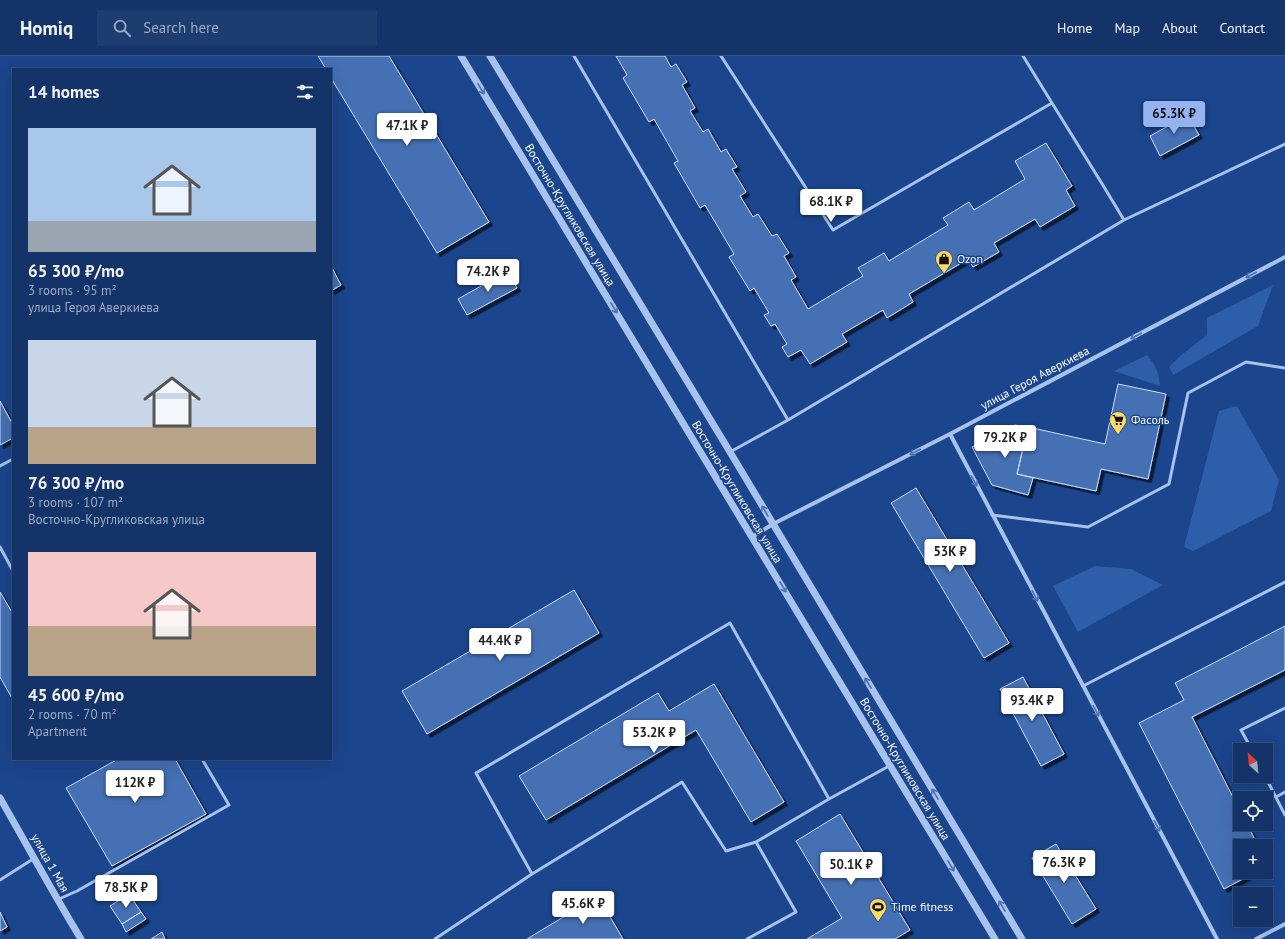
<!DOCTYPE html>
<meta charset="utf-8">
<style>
:root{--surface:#143469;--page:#1d3c6f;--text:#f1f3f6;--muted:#9daac0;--line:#334f7d;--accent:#95b2f1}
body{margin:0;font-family:"PT Sans",sans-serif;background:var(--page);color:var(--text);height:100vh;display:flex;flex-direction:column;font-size:15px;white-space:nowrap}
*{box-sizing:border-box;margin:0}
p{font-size:13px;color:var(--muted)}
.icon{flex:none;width:22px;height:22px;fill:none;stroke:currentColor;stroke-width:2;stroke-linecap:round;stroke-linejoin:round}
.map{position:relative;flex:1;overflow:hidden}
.side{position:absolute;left:12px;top:12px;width:320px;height:692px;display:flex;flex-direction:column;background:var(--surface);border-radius:0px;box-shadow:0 4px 16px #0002,0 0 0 1px var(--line)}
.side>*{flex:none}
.needle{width:26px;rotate:333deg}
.controls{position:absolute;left:1233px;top:687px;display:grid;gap:8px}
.controls a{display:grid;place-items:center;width:40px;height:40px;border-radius:0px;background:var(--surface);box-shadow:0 4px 16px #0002,0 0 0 1px var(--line);font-size:20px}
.price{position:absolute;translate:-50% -34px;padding:0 9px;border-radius:4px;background:#fff;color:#222;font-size:13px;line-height:26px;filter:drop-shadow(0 1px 2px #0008)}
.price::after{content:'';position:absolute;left:50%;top:24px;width:12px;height:9px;margin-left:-6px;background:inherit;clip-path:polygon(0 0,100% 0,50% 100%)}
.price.selected{background:var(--accent);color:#111}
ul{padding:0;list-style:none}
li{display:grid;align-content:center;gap:8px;height:212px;padding:0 16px}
li span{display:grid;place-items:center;height:124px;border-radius:0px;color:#555}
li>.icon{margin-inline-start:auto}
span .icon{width:72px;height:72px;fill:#fffc;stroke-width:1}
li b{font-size:17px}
h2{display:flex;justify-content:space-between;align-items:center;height:48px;padding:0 16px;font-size:17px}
header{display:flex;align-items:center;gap:24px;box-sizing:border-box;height:56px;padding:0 20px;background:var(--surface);border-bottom:1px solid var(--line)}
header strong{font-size:19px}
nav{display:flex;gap:22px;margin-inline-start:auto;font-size:14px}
.search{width:280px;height:36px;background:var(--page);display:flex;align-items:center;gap:10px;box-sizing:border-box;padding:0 14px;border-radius:0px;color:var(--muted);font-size:15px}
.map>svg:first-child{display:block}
</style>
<header>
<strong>Homiq</strong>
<div class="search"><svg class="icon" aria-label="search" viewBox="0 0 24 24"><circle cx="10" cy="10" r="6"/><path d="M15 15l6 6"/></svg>Search here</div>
<nav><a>Home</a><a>Map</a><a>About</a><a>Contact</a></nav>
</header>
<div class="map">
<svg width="1285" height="883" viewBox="0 0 1285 883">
<defs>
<filter id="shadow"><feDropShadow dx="3.5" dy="3.5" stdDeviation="0" flood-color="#0009"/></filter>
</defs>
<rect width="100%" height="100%" fill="#1b458c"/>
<!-- green -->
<path fill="#2e5eaa" d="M 1273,229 L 1258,270 L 1173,319 L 1169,311 L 1180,300 L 1207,279 L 1207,262 Z
M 1147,299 C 1156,309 1159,317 1160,330 L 1114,315 Z
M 1237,350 L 1279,424 L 1271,455 L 1193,495 L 1184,491 L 1219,355 Z
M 1095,510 L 1131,513 L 1163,529 L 1078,576 L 1053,530 Z"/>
<!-- building -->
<path fill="#446fb4" stroke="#cddefa" filter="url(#shadow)" d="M 318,0 L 389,0 L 489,166 L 437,197 L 331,22 L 331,13 L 326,13 Z
M 616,0 L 665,0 L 671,11 L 676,8 L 687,26 L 682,29 L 695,52 L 690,55 L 703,76 L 708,73 L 721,96 L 726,93 L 737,111 L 732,113 L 746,136 L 740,140 L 753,161 L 758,158 L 772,180 L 777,178 L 789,197 L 784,200 L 796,221 L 791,224 L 808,253 L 863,220 L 858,212 L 884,197 L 889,205 L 948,169 L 943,162 L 969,146 L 974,154 L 1025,123 L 1015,105 L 1046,87 L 1072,130 L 1066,134 L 1075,150 L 1040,171 L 1035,163 L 994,187 L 999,196 L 973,211 L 968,203 L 909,238 L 913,246 L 887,262 L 883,254 L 842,278 L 847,286 L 810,308 L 801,294 L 788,301 L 782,291 L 787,288 L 775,268 L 771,270 L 764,259 L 769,257 L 754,232 L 750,235 L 729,201 L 734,198 L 705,149 L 700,152 L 674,107 L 678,105 L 654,63 L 649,66 L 623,22 L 627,19 Z
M 1188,59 L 1199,79 L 1160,100 L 1150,80 Z
M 331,210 L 341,229 L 331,235 Z
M 508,215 L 517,232 L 467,259 L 458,243 Z
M 1118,328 L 1166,338 L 1148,423 L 1101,413 L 1096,435 L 1017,418 L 1028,371 L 1105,388 Z
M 0,345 L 13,369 L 13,382 L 0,389 Z
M 1015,369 L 1028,371 L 1017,418 L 1033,422 L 1028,439 L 992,429 L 972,391 Z
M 916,432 L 1009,587 L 984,602 L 891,447 Z
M 574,534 L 599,577 L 427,678 L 402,635 Z
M 0,536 L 13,558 L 13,644 L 0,621 Z
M 1285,570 L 1285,614 L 1192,661 L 1240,755 L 1240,768 L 1247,768 L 1258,790 L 1240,790 L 1240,816 L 1256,816 L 1224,833 L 1139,667 L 1184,644 L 1175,627 Z
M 1023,621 L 1064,698 L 1041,710 L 1000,633 Z
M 714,628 L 784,746 L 751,766 L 696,674 L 546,764 L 519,720 L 658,637 L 669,655 Z
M 118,703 L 175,703 L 206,758 L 112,810 L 66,732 Z
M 840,758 L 910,874 L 895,883 L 807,883 L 842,862 L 796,785 Z
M 1056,788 L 1096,853 L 1072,868 L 1032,802 Z
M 129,838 L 141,856 L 122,868 L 110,850 Z
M 598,840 L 623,883 L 527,883 Z
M 0,856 L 7,871 L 0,875 Z
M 141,856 L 146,863 L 126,876 L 122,868 Z
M 162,876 L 165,883 L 151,883 Z"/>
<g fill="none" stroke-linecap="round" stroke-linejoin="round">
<!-- service -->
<path stroke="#a7c2ed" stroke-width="3" d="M 574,0 L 788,364
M 721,0 L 833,174 L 1052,47 L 1023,0
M 1124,164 L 1285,88
M 730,396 L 788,364 L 1124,164 L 1101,126 L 1052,47
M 0,410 L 13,403
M 992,459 L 1088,471 L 1169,428 L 1188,337 L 1246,306 L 1285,312
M 0,491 L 13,515
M 1083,630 L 1285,526
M 1252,694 L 1241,674 L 1285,652
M 1265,720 L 1285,759
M 1276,741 L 1285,736
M 756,786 L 726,795 L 682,726 L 532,818 L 476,717 L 730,567 L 829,743
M 0,824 L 33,803
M 59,843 L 77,835 L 229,749 L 202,703
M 435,883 L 532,818
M 747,883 L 796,856 L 756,786 L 829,743 L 889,710"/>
<!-- minor -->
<path stroke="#a7c2ed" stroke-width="4" d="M 950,378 L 1217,883
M 752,481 L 773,468 L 950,378 L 1285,201
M 1256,883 L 1285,868"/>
<!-- tertiary -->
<path stroke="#a7c2ed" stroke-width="7" d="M 461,0 L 995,883
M 490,0 L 730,396 L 1022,883
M 0,742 C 27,789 53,837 81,883"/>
</g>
<!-- one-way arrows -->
<defs><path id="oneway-shaft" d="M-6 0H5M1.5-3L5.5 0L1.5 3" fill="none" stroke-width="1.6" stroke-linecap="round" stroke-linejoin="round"/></defs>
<g stroke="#4c71ae">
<use href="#oneway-shaft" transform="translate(481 33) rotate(59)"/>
<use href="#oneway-shaft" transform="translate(1251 219) rotate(152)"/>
<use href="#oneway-shaft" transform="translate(614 252) rotate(59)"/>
<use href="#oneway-shaft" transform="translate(1136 280) rotate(152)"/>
<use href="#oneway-shaft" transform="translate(915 396) rotate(153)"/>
<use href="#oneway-shaft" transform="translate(974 425) rotate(62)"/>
<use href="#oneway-shaft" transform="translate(765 455) rotate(-120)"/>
<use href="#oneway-shaft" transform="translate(783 531) rotate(59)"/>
<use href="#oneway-shaft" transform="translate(1035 540) rotate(62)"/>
<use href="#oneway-shaft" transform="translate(868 627) rotate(-121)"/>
<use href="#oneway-shaft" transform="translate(1096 655) rotate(62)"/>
<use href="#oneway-shaft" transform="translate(935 738) rotate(-121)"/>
<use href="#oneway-shaft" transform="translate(1157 770) rotate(62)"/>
<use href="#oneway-shaft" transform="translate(951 810) rotate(59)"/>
<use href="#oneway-shaft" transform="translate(1002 850) rotate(-121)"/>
</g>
<!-- icons -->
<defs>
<symbol id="shop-pin" viewBox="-11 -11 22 30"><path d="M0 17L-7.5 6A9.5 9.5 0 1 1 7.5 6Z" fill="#ffdb64" stroke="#1b458c"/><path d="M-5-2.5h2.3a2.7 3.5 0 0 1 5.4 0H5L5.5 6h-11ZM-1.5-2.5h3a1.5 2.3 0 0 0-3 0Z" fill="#111"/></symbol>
<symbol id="supermarket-pin" viewBox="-11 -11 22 30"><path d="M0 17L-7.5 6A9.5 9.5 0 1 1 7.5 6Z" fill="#ffdb64" stroke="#1b458c"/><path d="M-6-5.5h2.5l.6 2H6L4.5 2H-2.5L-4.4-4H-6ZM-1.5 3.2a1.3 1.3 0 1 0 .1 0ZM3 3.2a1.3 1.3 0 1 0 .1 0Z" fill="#111"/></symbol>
<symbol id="stadium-pin" viewBox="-11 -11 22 30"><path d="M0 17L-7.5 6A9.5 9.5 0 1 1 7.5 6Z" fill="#ffdb64" stroke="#1b458c"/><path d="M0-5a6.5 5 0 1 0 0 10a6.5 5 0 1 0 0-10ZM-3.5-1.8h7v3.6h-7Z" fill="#111"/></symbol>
</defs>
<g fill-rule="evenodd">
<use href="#shop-pin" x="934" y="193" width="20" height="27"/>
<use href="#supermarket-pin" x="1108" y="354" width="20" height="27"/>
<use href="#stadium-pin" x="868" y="841" width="20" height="27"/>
</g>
<g text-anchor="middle" stroke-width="3" stroke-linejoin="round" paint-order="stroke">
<!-- street labels -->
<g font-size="12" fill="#fff" stroke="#1b458c">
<text transform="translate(570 159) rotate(59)" y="4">Восточно-Кругликовская улица</text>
<text transform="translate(1035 322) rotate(-28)" y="4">улица Героя Аверкиева</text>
<text transform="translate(737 436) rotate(59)" y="4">Восточно-Кругликовская улица</text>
<text transform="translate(905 713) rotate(59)" y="4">Восточно-Кругликовская улица</text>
<text transform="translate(50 807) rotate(61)" y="4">улица 1 Мая</text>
</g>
<!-- poi labels -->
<g font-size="12" fill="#fff" stroke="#1b458c" text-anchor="start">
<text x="957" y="207">Ozon</text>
<text x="1131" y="368">Фасоль</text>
<text x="891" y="855">Time fitness</text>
</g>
</g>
</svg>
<div class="controls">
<a><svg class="needle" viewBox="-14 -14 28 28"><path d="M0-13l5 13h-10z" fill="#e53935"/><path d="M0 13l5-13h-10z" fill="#9daac0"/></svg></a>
<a><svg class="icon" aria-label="locate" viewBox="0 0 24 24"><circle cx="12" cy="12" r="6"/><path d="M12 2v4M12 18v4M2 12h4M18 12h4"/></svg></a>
<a>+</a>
<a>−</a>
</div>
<b class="price selected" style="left:1174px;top:79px">65.3K ₽</b>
<b class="price" style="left:407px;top:91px">47.1K ₽</b>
<b class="price" style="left:831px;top:167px">68.1K ₽</b>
<b class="price" style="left:488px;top:237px">74.2K ₽</b>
<b class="price" style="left:1005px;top:403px">79.2K ₽</b>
<b class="price" style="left:950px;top:517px">53K ₽</b>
<b class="price" style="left:500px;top:606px">44.4K ₽</b>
<b class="price" style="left:1032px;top:666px">93.4K ₽</b>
<b class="price" style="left:654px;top:698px">53.2K ₽</b>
<b class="price" style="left:135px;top:748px">112K ₽</b>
<b class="price" style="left:1064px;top:828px">76.3K ₽</b>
<b class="price" style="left:851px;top:830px">50.1K ₽</b>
<b class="price" style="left:126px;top:853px">78.5K ₽</b>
<b class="price" style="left:583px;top:869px">45.6K ₽</b>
<section class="side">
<h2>14 homes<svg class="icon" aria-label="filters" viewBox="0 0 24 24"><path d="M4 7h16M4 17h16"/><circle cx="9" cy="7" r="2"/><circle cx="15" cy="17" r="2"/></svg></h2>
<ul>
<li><span style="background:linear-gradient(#a9c7e8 75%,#9aa5b1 0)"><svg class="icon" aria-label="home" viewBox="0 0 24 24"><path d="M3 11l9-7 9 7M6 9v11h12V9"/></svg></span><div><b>65 300 ₽/mo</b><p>3 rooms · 95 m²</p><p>улица Героя Аверкиева</p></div></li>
<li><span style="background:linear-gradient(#c9d6e8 70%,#b9a48a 0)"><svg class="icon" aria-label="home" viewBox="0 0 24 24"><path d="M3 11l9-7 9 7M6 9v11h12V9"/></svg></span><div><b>76 300 ₽/mo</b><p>3 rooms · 107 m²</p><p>Восточно-Кругликовская улица</p></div></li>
<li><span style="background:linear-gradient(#f6c9c9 60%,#b9a48a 0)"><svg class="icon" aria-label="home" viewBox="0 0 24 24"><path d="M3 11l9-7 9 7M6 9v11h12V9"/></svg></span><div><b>45 600 ₽/mo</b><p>2 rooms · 70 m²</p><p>Apartment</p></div></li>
</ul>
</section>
</div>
